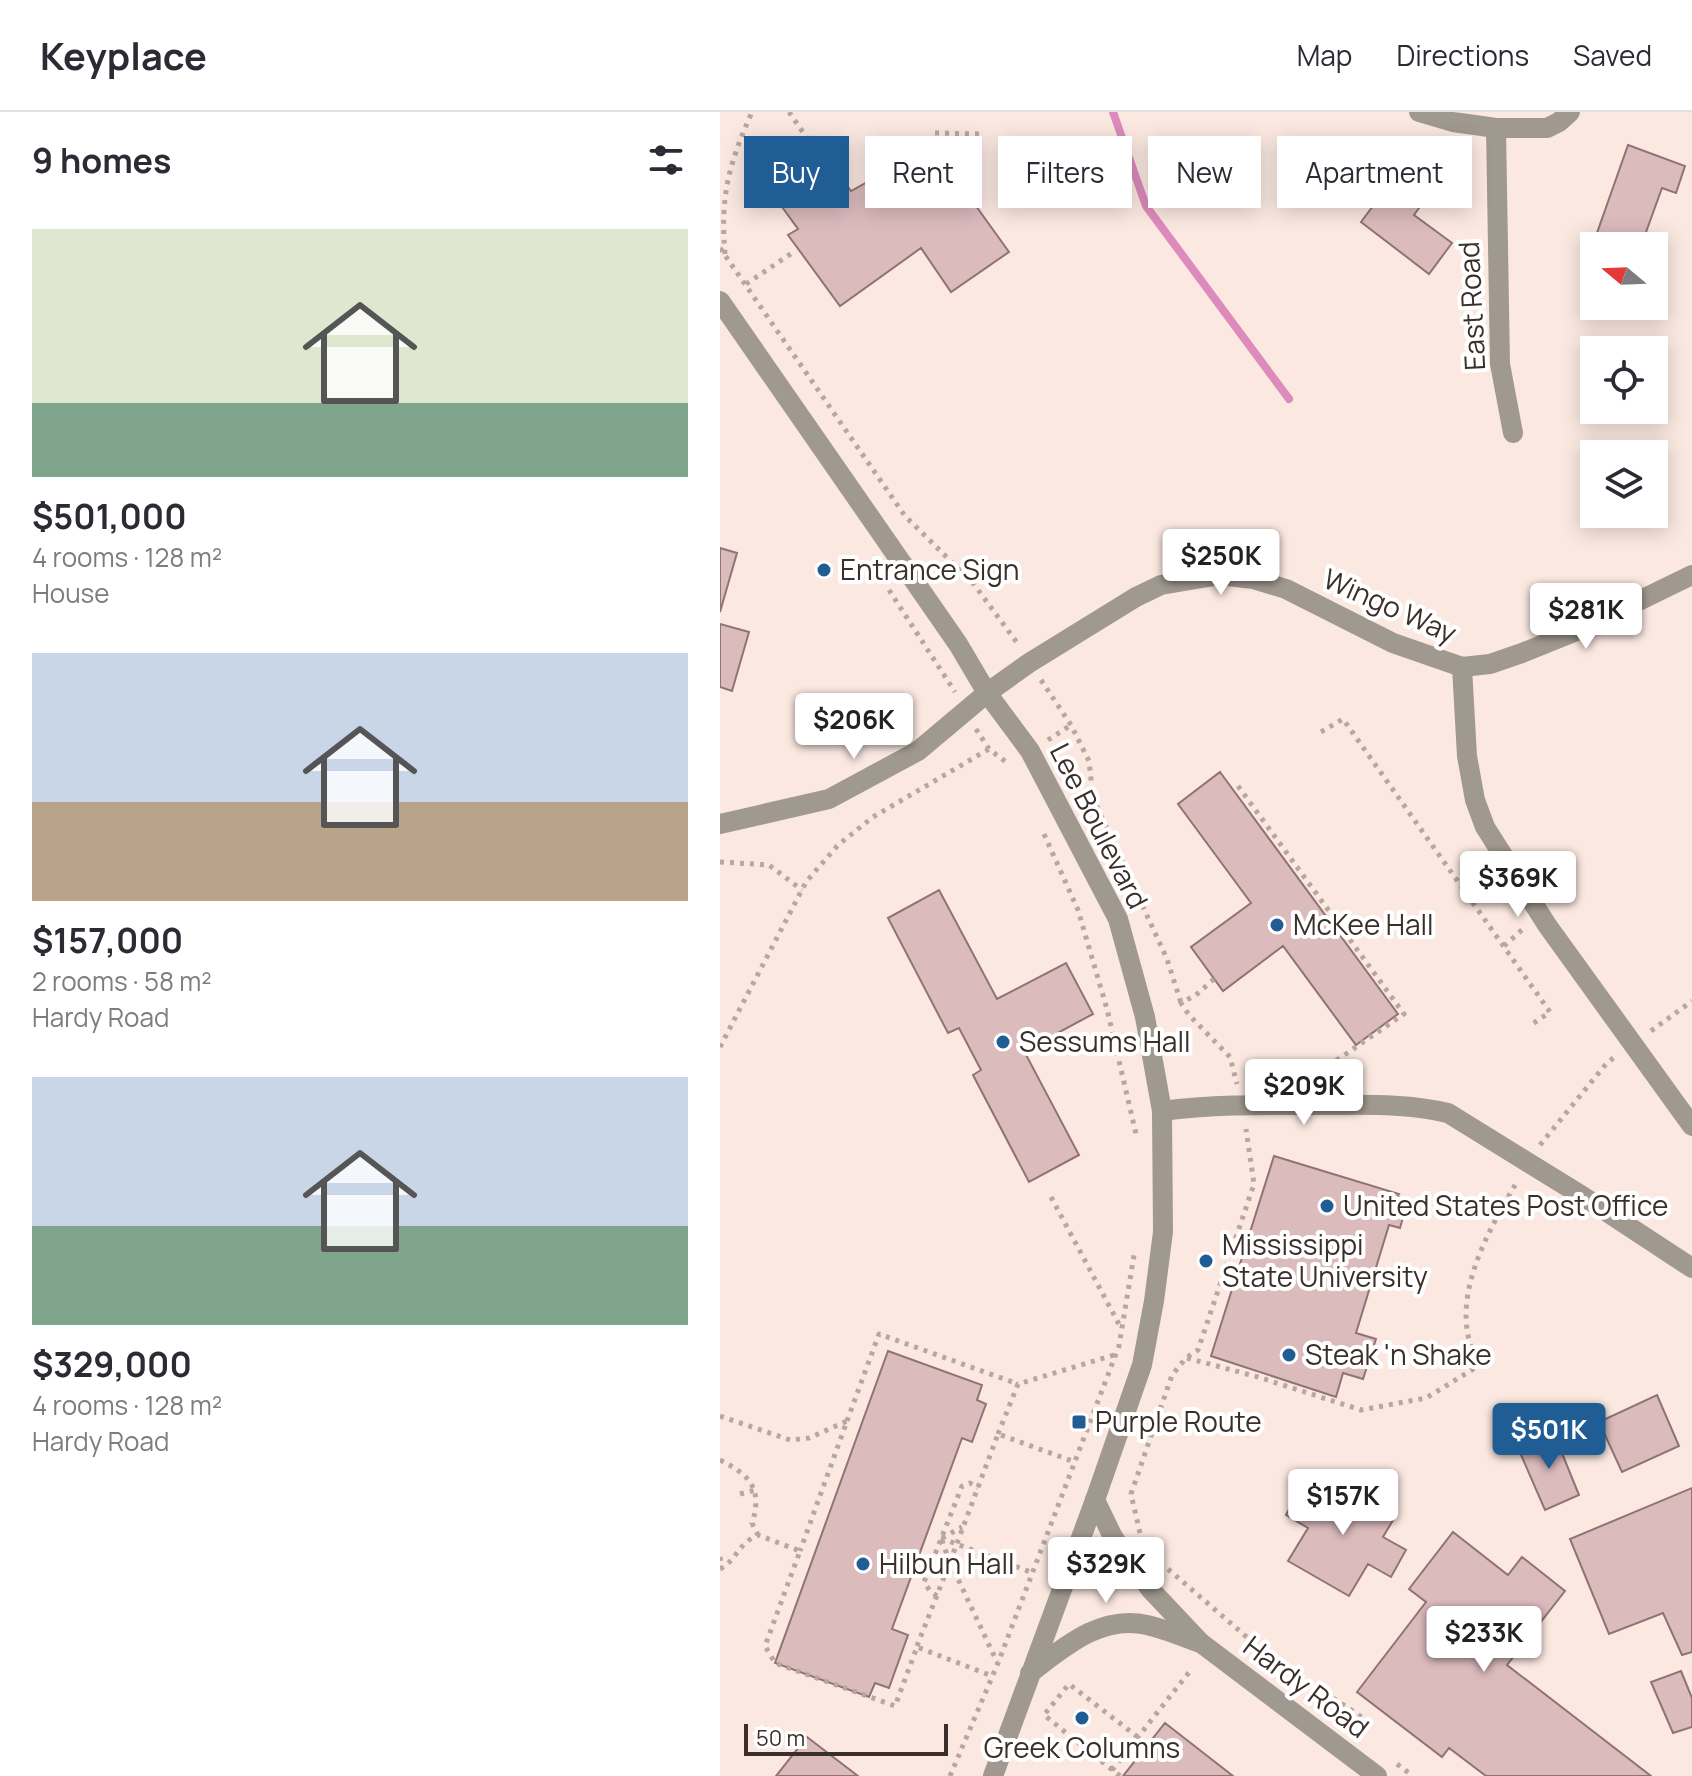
<!DOCTYPE html>
<meta charset="utf-8">
<style>
:root{--surface:#fff;--page:#f7f7f7;--text:#2b2b33;--muted:#7c7c81;--line:#e1e1e2;--accent:#205d94}
body{margin:0;font-family:Manrope,sans-serif;background:var(--page);color:var(--text);height:100vh;display:flex;flex-direction:column;font-size:30px;white-space:nowrap}
*{box-sizing:border-box;margin:0}
p{font-size:26px;color:var(--muted)}
.icon{flex:none;width:44px;height:44px;fill:none;stroke:currentColor;stroke-width:2;stroke-linecap:round;stroke-linejoin:round}
.map{position:relative;flex:1;overflow:hidden}
.sheet{display:flex;flex-direction:column;background:var(--surface);width:720px}
.sheet>*{flex:none}
.banner{position:absolute;left:24px;top:24px;width:760px;height:72px;display:flex;gap:16px}
.needle{width:52px;rotate:289deg}
.fabs{position:absolute;left:860px;top:120px;display:grid;gap:16px}
.fabs a{display:grid;place-items:center;width:88px;height:88px;border-radius:0px;background:var(--surface);box-shadow:0 4px 20px #0003;font-size:40px}
.scale{position:absolute;left:24px;bottom:20px;width:204px;box-sizing:border-box;padding-left:8px;border:4px solid #3a2f2a;border-top:0;font-size:22px;line-height:28px;white-space:nowrap;color:#3a2f2a;-webkit-text-stroke:6px #fff;paint-order:stroke}
.price{position:absolute;translate:-50% -68px;padding:0 18px;border-radius:8px;background:#fff;color:#222;font-size:26px;line-height:52px;filter:drop-shadow(0 2px 4px #0008)}
.price::after{content:'';position:absolute;left:50%;top:48px;width:24px;height:18px;margin-left:-12px;background:inherit;clip-path:polygon(0 0,100% 0,50% 100%)}
.price.on{background:var(--accent);color:#fff}
ul{padding:0;list-style:none}
li{display:grid;align-content:center;gap:16px;height:424px;padding:0 32px}
li span{display:grid;place-items:center;height:248px;border-radius:0px;color:#555}
li>.icon{margin-inline-start:auto}
span .icon{width:144px;height:144px;fill:#fffc;stroke-width:1}
li b{font-size:34px}
h2{display:flex;justify-content:space-between;align-items:center;height:96px;padding:0 32px;font-size:34px}
.pill{padding:0 28px;border-radius:0px;background:var(--surface);box-shadow:0 4px 20px #0003;font-size:28px;line-height:72px}
.pill.on{background:var(--accent);color:#fff}
header{display:flex;align-items:center;gap:48px;box-sizing:border-box;height:112px;padding:0 40px;background:var(--surface);border-bottom:2px solid var(--line)}
header strong{font-size:38px}
nav{display:flex;gap:44px;margin-inline-start:auto;font-size:28px}
main{display:flex;flex:1;min-height:0}
.map>svg:first-child{display:block}
</style>
<header>
<strong>Keyplace</strong>
<nav><a>Map</a><a>Directions</a><a>Saved</a></nav>
</header>
<main>
<section class="sheet">
<h2>9 homes<svg class="icon" aria-label="filters" viewBox="0 0 24 24"><path d="M4 7h16M4 17h16"/><circle cx="9" cy="7" r="2"/><circle cx="15" cy="17" r="2"/></svg></h2>
<ul>
<li><span style="background:linear-gradient(#dfe7d0 70%,#7fa58c 0)"><svg class="icon" aria-label="home" viewBox="0 0 24 24"><path d="M3 11l9-7 9 7M6 9v11h12V9"/></svg></span><div><b>$501,000</b><p>4 rooms · 128 m²</p><p>House</p></div></li>
<li><span style="background:linear-gradient(#c9d6e8 60%,#b9a48a 0)"><svg class="icon" aria-label="home" viewBox="0 0 24 24"><path d="M3 11l9-7 9 7M6 9v11h12V9"/></svg></span><div><b>$157,000</b><p>2 rooms · 58 m²</p><p>Hardy Road</p></div></li>
<li><span style="background:linear-gradient(#c9d6e8 60%,#7fa58c 0)"><svg class="icon" aria-label="home" viewBox="0 0 24 24"><path d="M3 11l9-7 9 7M6 9v11h12V9"/></svg></span><div><b>$329,000</b><p>4 rooms · 128 m²</p><p>Hardy Road</p></div></li>
</ul>
</section>
<div class="map">
<svg width="972" height="1664" viewBox="0 0 972 1664">
<rect width="100%" height="100%" fill="#fbe9e1"/>
<g fill="none" stroke-linecap="round" stroke-linejoin="round">
<!-- stream -->
<path stroke="#dd8bbc" stroke-width="8" d="M 393,0 L 426,94 L 569,287"/>
</g>
<!-- building -->
<path fill="#dcbbbd" stroke="#907374" stroke-width="2" d="M 186,25 L 197,38 L 210,30 L 289,140 L 231,180 L 201,136 L 120,194 L 68,123 L 78,117 L 49,77 L 103,40 L 131,79 L 158,64 L 149,51 Z
M 908,33 L 965,54 L 956,81 L 942,76 L 921,134 L 913,134 L 877,121 Z
M 674,66 L 704,89 L 694,103 L 732,131 L 709,162 L 641,110 Z
M 0,436 L 17,441 L 0,500 Z
M 0,512 L 29,520 L 12,579 L 0,575 Z
M 500,660 L 678,902 L 636,933 L 563,834 L 503,879 L 471,835 L 531,791 L 458,692 Z
M 219,778 L 277,887 L 346,851 L 373,902 L 304,939 L 359,1043 L 309,1070 L 253,963 L 261,958 L 239,916 L 228,921 L 168,806 Z
M 554,1044 L 679,1082 L 677,1085 L 688,1088 L 680,1116 L 669,1113 L 636,1221 L 656,1227 L 643,1267 L 623,1261 L 616,1285 L 491,1244 Z
M 168,1239 L 262,1273 L 257,1288 L 266,1292 L 252,1330 L 242,1326 L 172,1517 L 188,1523 L 169,1576 L 155,1571 L 149,1585 L 55,1551 Z
M 937,1283 L 959,1334 L 902,1360 L 879,1310 Z
M 833,1319 L 859,1383 L 825,1398 L 798,1336 Z
M 616,1368 L 676,1403 L 663,1425 L 686,1438 L 671,1465 L 648,1452 L 629,1484 L 568,1449 L 588,1416 L 566,1403 L 581,1376 L 603,1390 Z
M 972,1376 L 972,1540 L 962,1543 L 943,1501 L 889,1522 L 850,1427 Z
M 733,1420 L 788,1463 L 802,1445 L 845,1479 L 787,1553 L 931,1664 L 766,1664 L 729,1636 L 722,1645 L 637,1580 L 706,1490 L 689,1477 Z
M 961,1559 L 972,1586 L 972,1615 L 953,1621 L 931,1570 Z
M 445,1611 L 513,1664 L 403,1664 Z
M 87,1625 L 138,1664 L 56,1664 Z"/>
<g fill="none" stroke-linecap="round" stroke-linejoin="round">
<!-- path -->
<path stroke="#b7a7a0" stroke-width="5" stroke-dasharray="4 6" stroke-linecap="butt" d="M 69,0 L 96,39
M 215,21 L 261,22
M 0,136 L 185,404 L 253,471 L 298,532
M 5,142 C 0,83 9,52 32,0
M 26,172 L 75,139
M 169,478 L 235,580
M 321,568 L 351,613 L 369,649 L 373,686 L 447,847 L 461,891
M 256,617 L 269,637 L 286,650
M 601,620 L 623,607 L 830,900 L 811,913
M 328,628 L 351,613
M 518,674 L 684,902 L 585,970
M 324,722 L 358,798 L 387,897 L 416,1022
M 0,750 L 49,753 L 82,778
M 784,834 L 804,816
M 494,867 L 476,883 L 461,891 L 469,903 L 510,945 L 517,972
M 931,919 L 972,889
M 0,935 L 86,770 L 118,733 L 153,705 L 269,637
M 820,1033 L 886,952 L 897,943
M 331,1085 L 401,1216
M 467,1246 L 538,1265 L 641,1298 L 706,1286 L 760,1253 C 723,1194 768,1120 798,1068
M 0,1304 L 70,1328 L 89,1326 L 127,1309 L 80,1439
M 127,1309 L 159,1222 L 298,1272
M 278,1322 L 298,1272 L 394,1243
M 0,1348 C 30,1363 43,1377 32,1411 L 38,1423
M 20,1382 L 36,1378
M 420,1421 L 411,1382 L 452,1263 L 466,1246 L 478,1238 L 534,1072 L 526,1017
M 221,1426 L 313,1461
M 222,1426 L 242,1415
M 222,1428 L 229,1449
M 0,1445 L 2,1456
M 230,1450 L 278,1322 L 355,1350
M 0,1457 C 19,1446 17,1432 38,1423 L 80,1439 L 45,1534 L 55,1551 L 175,1594 L 197,1535 L 272,1564
M 448,1457 L 544,1540 L 643,1606 L 638,1622
M 217,1484 L 210,1479 L 204,1470 L 242,1374 L 250,1371 L 258,1376
M 197,1534 L 230,1450 L 277,1550
M 677,1652 L 693,1664
M 392,1658 L 470,1559
M 230,1664 L 278,1551 L 399,1234 L 414,1143
M 400,1664 L 324,1603 L 349,1572 L 428,1633"/>
<!-- minor -->
<path stroke="#a0998f" stroke-width="20" d="M 699,0 L 733,10 L 776,16 L 827,16 L 839,10 L 850,0
M 776,16 L 780,252 L 793,321
M 742,555 L 747,644 L 755,688 L 765,715 L 827,813 L 972,1014
M 442,999 C 496,992 549,993 604,993 C 645,993 687,991 728,1001 L 864,1085 L 972,1156
M 310,1561 C 343,1536 381,1502 427,1513 C 445,1517 463,1525 481,1531
M 273,1664 L 375,1388"/>
<!-- tertiary -->
<path stroke="#a0998f" stroke-width="20" d="M 0,189 L 238,532 L 267,581 L 310,639 L 398,807 L 425,905 L 442,999 L 443,1120 L 434,1189 L 422,1253 L 375,1388 L 393,1425 L 431,1478 L 481,1531 L 657,1664
M 0,712 L 109,687 L 198,639 L 267,581 L 309,551 L 416,485 L 441,473 L 500,463 L 533,467 L 566,477 L 673,531 L 742,555 L 770,552 L 802,541 L 859,518 L 972,463"/>
</g>
<!-- markers -->
<g fill="#205d94" stroke="#fff" stroke-width="3">
<circle cx="104" cy="458" r="8"/>
<circle cx="557" cy="813" r="8"/>
<circle cx="283" cy="930" r="8"/>
<circle cx="607" cy="1094" r="8"/>
<circle cx="486" cy="1149" r="8"/>
<circle cx="569" cy="1243" r="8"/>
<rect x="351" y="1302" width="16" height="16" rx="4"/>
<circle cx="143" cy="1452" r="8"/>
<circle cx="362" cy="1606" r="8"/>
</g>
<g text-anchor="middle" stroke-width="8" stroke-linejoin="round" paint-order="stroke">
<!-- street labels -->
<g font-size="28" fill="#3a2f2a" stroke="#fff">
<text transform="translate(752 194) rotate(-93)" y="10">East Road</text>
<text transform="translate(670 494) rotate(24)" y="10">Wingo Way</text>
<text transform="translate(379 714) rotate(63)" y="10">Lee Boulevard</text>
<text transform="translate(586 1575) rotate(37)" y="10">Hardy Road</text>
</g>
<!-- poi labels -->
<g font-size="28" fill="#3a2f2a" stroke="#fff" text-anchor="start">
<text x="120" y="468">Entrance Sign</text>
<text x="573" y="823">McKee Hall</text>
<text x="299" y="940">Sessums Hall</text>
<text x="623" y="1104">United States Post Office</text>
<text x="502" y="1143">Mississippi<tspan x="502" dy="32">State University</tspan></text>
<text x="585" y="1253">Steak 'n Shake</text>
<text x="375" y="1320">Purple Route</text>
<text x="159" y="1462">Hilbun Hall</text>
<text x="362" y="1646" text-anchor="middle">Greek Columns</text>
</g>
</g>
</svg>
<div class="fabs">
<a><svg class="needle" viewBox="-14 -14 28 28"><path d="M0-13l5 13h-10z" fill="#e53935"/><path d="M0 13l5-13h-10z" fill="#7c7c81"/></svg></a>
<a><svg class="icon" aria-label="locate" viewBox="0 0 24 24"><circle cx="12" cy="12" r="6"/><path d="M12 2v4M12 18v4M2 12h4M18 12h4"/></svg></a>
<a><svg class="icon" aria-label="layers" viewBox="0 0 24 24"><path d="M12 4l9 5-9 5-9-5zM3 14l9 5 9-5"/></svg></a>
</div>
<div class="scale">50 m</div>
<b class="price" style="left:501px;top:485px">$250K</b>
<b class="price" style="left:866px;top:539px">$281K</b>
<b class="price" style="left:134px;top:649px">$206K</b>
<b class="price" style="left:798px;top:807px">$369K</b>
<b class="price" style="left:584px;top:1015px">$209K</b>
<b class="price on" style="left:829px;top:1359px">$501K</b>
<b class="price" style="left:623px;top:1425px">$157K</b>
<b class="price" style="left:386px;top:1493px">$329K</b>
<b class="price" style="left:764px;top:1562px">$233K</b>
<div class="banner">
<a class="pill on">Buy</a>
<a class="pill">Rent</a>
<a class="pill">Filters</a>
<a class="pill">New</a>
<a class="pill">Apartment</a>
</div>
</div>
</main>
